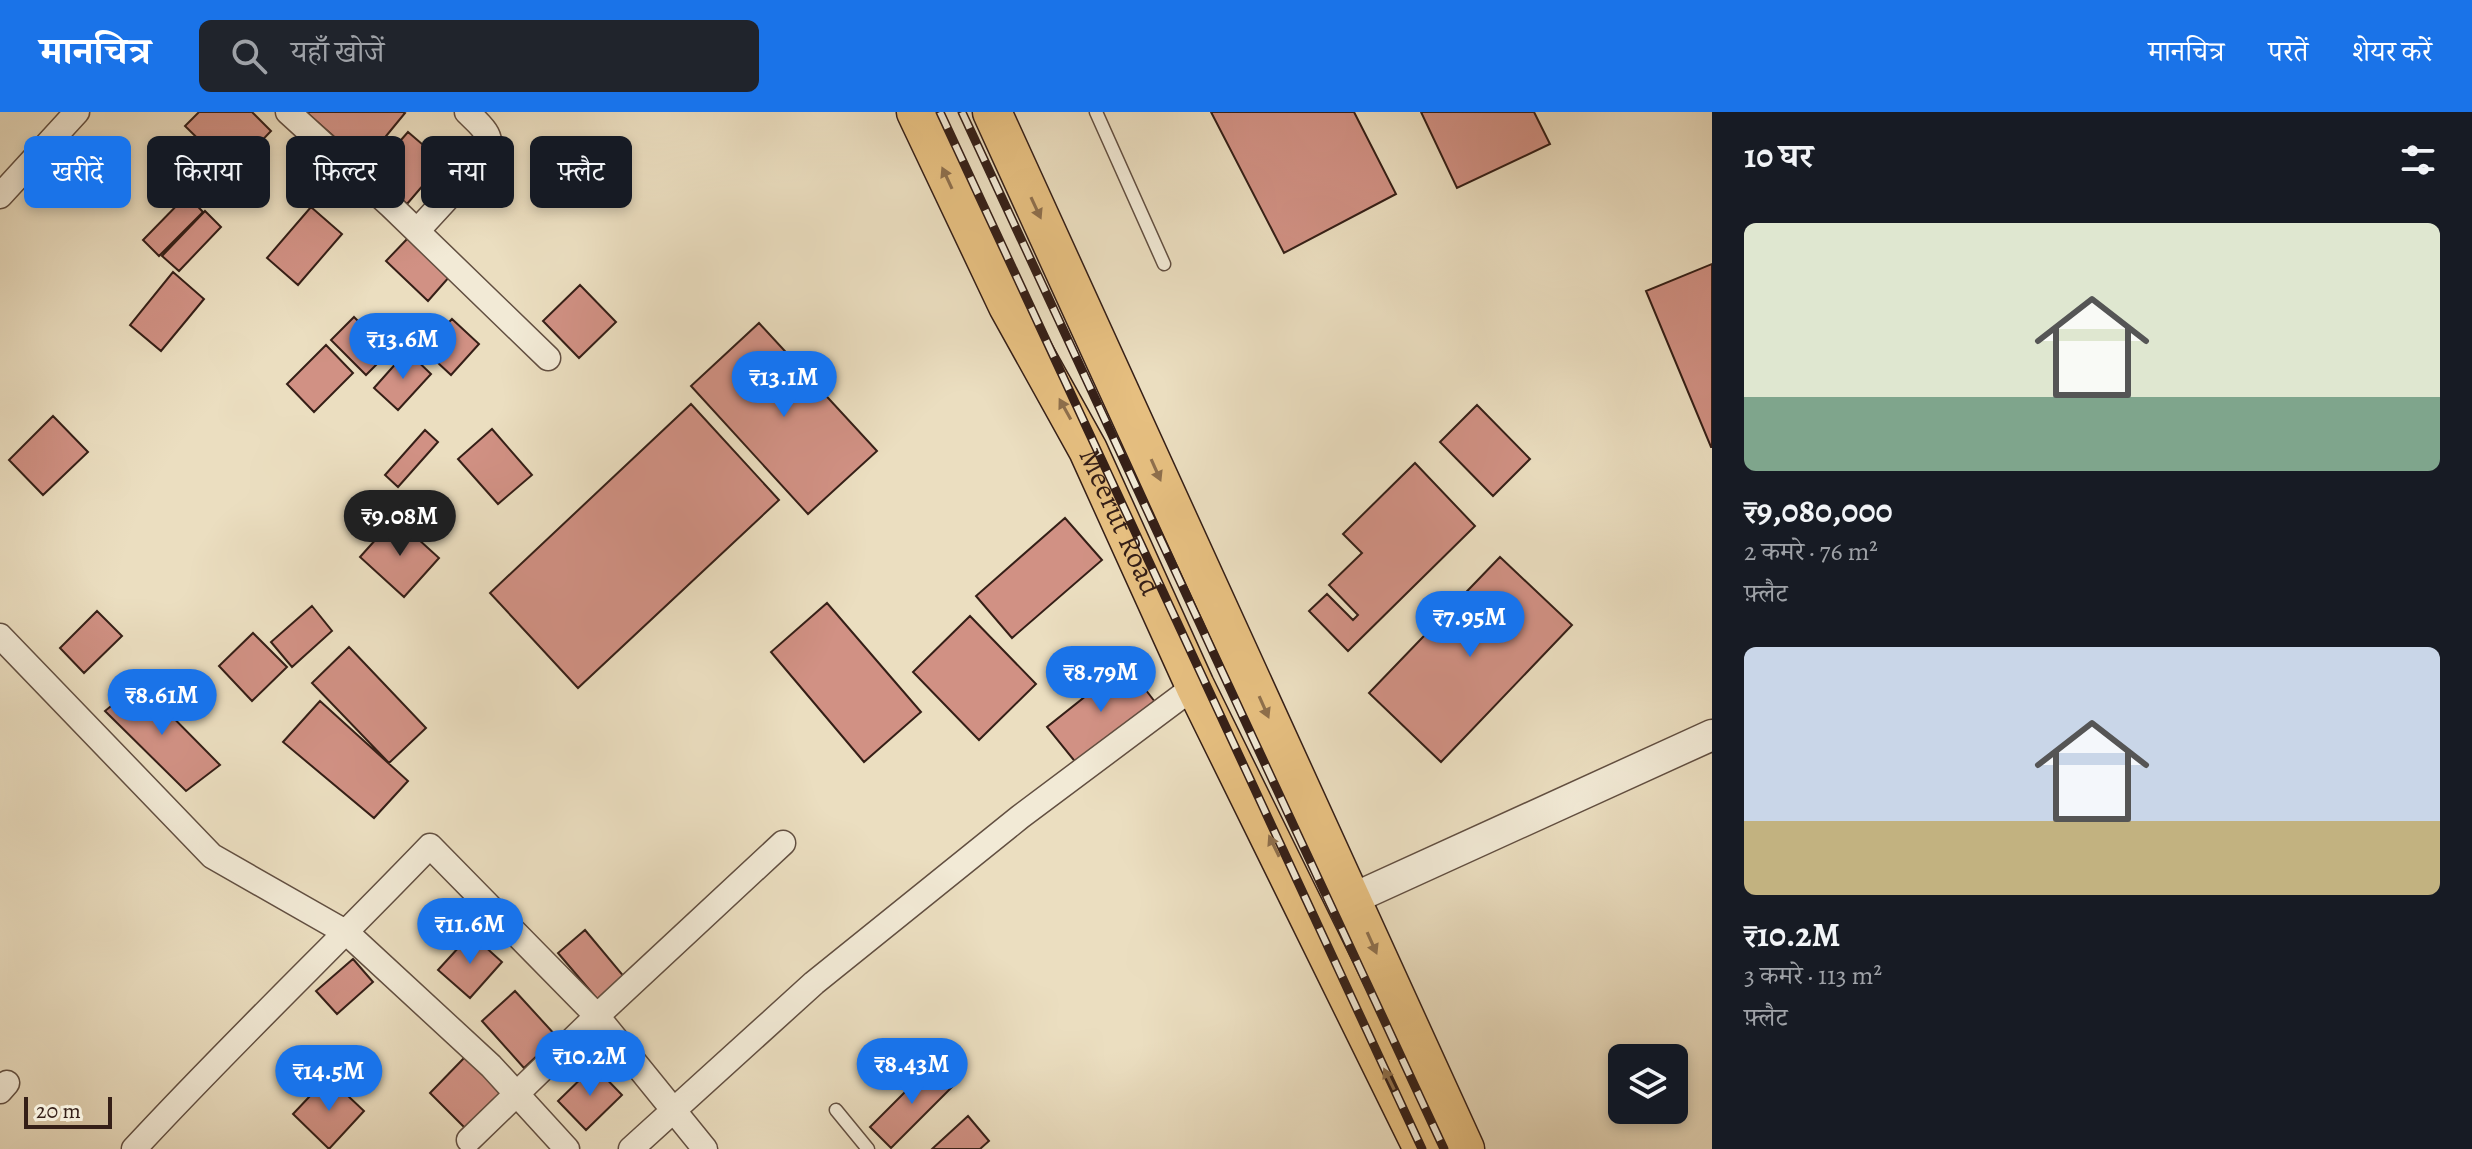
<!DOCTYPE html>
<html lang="hi">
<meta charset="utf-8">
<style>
:root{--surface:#171b24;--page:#20242c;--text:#f1f3f6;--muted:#9ea1a6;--accent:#1a73e8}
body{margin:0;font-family:Alegreya,"Noto Serif Devanagari",serif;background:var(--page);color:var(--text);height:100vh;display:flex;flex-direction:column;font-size:30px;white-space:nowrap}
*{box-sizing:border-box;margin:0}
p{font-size:26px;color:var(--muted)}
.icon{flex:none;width:44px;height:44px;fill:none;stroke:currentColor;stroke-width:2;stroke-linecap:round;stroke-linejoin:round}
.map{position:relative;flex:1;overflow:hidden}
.side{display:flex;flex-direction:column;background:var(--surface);width:760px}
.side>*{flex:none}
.hud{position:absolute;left:24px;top:24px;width:760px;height:72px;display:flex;gap:16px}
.controls{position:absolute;left:1608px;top:932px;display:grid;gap:16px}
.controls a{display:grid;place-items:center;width:80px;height:80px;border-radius:12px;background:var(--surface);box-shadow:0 4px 12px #0003;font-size:40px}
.scale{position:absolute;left:24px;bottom:20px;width:88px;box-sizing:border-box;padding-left:8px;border:4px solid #351f17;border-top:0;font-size:22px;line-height:28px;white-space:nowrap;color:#351f17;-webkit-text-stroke:6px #f2ead6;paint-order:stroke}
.price{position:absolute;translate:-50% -68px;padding:0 18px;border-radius:28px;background:var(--accent);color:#fff;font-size:26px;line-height:52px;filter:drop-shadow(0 2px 4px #0008)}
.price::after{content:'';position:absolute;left:50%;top:48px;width:24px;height:18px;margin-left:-12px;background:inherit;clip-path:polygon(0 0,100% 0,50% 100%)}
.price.selected{background:#222;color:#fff}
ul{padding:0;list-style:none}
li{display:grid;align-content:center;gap:16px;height:424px;padding:0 32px}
li span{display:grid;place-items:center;height:248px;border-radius:12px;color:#555}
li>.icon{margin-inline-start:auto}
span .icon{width:144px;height:144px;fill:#fffc;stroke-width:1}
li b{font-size:34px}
h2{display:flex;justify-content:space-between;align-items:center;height:96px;padding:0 32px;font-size:34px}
.pill{padding:0 28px;border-radius:12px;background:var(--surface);box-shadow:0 4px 12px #0003;font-size:28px;line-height:72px}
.pill.selected{background:var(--accent);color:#fff}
header{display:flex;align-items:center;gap:48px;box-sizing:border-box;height:112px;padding:0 40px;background:var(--accent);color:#fff}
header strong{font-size:38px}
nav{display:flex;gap:44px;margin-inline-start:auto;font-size:28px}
.search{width:560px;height:72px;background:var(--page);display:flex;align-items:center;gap:20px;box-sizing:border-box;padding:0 28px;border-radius:12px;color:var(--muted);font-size:30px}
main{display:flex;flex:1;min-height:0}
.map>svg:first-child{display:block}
</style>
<header>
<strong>मानचित्र</strong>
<div class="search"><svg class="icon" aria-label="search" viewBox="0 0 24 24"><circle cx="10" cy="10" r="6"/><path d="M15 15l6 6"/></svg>यहाँ खोजें</div>
<nav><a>मानचित्र</a><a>परतें</a><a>शेयर करें</a></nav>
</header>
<main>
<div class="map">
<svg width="1712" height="1037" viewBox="0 0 1712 1037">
<rect width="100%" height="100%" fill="#ebdec0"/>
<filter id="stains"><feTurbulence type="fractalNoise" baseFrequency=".0025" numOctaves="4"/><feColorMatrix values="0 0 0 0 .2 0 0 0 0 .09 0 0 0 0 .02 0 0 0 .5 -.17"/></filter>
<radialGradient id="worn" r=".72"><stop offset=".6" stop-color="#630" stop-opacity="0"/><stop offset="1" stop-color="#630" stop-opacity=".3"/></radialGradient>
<!-- building -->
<path fill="#d19184" stroke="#351f17" stroke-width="2" d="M 199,0 L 252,0 L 271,19 L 232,60 L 185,14 Z
M 306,0 L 403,0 L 405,1 L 364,51 Z
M 1211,0 L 1354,0 L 1396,82 L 1284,141 Z
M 1421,0 L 1534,0 L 1550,32 L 1457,76 Z
M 408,20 L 443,50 L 407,92 L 372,61 Z
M 187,83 L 203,100 L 159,144 L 143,128 Z
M 311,95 L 342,122 L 298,173 L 267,146 Z
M 205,99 L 221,115 L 179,159 L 162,144 Z
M 409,125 L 450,164 L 428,189 L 386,149 Z
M 1712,152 L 1712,335 L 1711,335 L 1646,179 Z
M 173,160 L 204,187 L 161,239 L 130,213 Z
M 580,173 L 616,210 L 579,246 L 543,209 Z
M 354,205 L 389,240 L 366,263 L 331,228 Z
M 452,207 L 479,232 L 451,263 L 423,237 Z
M 759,211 L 877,339 L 808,402 L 691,274 Z
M 326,233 L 353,261 L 314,300 L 287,272 Z
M 407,239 L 431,262 L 398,298 L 374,276 Z
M 691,292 L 779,388 L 578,576 L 490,481 Z
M 1477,293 L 1530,347 L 1493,384 L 1440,330 Z
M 53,304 L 88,340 L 43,383 L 9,348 Z
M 492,317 L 532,363 L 498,392 L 458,347 Z
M 425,318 L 438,330 L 398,375 L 385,363 Z
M 1415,351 L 1475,414 L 1348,539 L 1309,499 L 1327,482 L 1353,508 L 1358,503 L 1329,473 L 1362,441 L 1343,422 Z
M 395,406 L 439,446 L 404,485 L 360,445 Z
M 1065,406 L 1102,448 L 1012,526 L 976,484 Z
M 1500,445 L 1572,513 L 1441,650 L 1369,581 Z
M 827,491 L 921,600 L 864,650 L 771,540 Z
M 312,494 L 332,519 L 292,555 L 271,530 Z
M 97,499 L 122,524 L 84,561 L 60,536 Z
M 970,504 L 1036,572 L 979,628 L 913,560 Z
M 253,521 L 287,555 L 252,589 L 219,554 Z
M 349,535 L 426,616 L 389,651 L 312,571 Z
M 1126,552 L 1155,590 L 1077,652 L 1047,615 Z
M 139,571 L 220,653 L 186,679 L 105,599 Z
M 320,589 L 408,669 L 374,706 L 283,630 Z
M 585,818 L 626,867 L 599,889 L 558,841 Z
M 471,822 L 502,850 L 470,886 L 438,858 Z
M 353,847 L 373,870 L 337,902 L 316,879 Z
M 515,879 L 557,925 L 524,956 L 482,909 Z
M 465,945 L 502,981 L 466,1017 L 430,981 Z
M 934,951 L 955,972 L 891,1036 L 870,1015 Z
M 594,954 L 622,983 L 586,1018 L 558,989 Z
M 328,965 L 364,999 L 329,1037 L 293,1002 Z
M 968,1004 L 989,1029 L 980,1037 L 932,1037 Z"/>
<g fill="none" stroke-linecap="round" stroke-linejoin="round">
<defs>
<path id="service" d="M 1096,0 L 1164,152
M 836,998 L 868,1037"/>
<path id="minor" d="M 288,0 L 391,94 L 548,246
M 0,84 L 77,0
M 417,119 L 487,43 C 495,23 481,14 467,0
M 0,524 L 212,744 L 347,821 L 491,954 L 567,1037
M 0,979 L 7,971
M 469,1028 L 597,904 L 783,731
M 134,1037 C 230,933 332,836 430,734 L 597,904 L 705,1037
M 631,1037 L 814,871 L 1020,705 L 1195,574"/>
<path id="tertiary" d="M 1352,787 L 1712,623"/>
<g id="primary">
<path id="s1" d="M 916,0 L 1008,194 L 1088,338 L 1195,574 L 1423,1037"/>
<path d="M 992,0 L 1465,1037"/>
</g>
</defs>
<!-- service casing -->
<use href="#service" stroke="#624f41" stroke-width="15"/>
<!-- minor casing -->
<use href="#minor" stroke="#624f41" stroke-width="27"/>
<!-- tertiary casing -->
<use href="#tertiary" stroke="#624f41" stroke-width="33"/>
<!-- primary casing -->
<use href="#primary" stroke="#351f17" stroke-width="41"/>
<!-- service -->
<use href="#service" stroke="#f2ead6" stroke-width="12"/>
<!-- minor -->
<use href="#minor" stroke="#f2ead6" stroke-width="24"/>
<!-- tertiary -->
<use href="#tertiary" stroke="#f2ead6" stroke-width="30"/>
<!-- primary -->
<use href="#primary" stroke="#e6bf80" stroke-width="38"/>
<defs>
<path id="rail" d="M 940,0 L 1422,1037
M 962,0 L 1444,1037"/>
</defs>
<!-- rail casing -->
<use href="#rail" stroke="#351f17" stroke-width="9"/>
<!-- rail -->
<use href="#rail" stroke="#f2ead6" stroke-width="6" stroke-dasharray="18" stroke-linecap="butt"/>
</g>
<!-- one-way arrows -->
<defs><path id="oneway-solid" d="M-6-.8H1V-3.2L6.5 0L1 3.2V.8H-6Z" transform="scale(2)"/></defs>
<g fill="#8e6f4c">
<use href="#oneway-solid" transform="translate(947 66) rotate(-115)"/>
<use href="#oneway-solid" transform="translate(1036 96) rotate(65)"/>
<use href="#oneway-solid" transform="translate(1065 297) rotate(-119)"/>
<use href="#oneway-solid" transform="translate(1156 358) rotate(66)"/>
<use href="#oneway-solid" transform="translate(1264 595) rotate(66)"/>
<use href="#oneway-solid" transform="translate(1274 734) rotate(-116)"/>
<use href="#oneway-solid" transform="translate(1372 831) rotate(66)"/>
<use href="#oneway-solid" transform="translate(1389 967) rotate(-116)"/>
</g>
<g text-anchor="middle" stroke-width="6" stroke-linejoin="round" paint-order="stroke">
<!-- street labels -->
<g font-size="30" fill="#351f17" stroke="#f2ead6">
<text dy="10" stroke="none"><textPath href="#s1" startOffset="458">Meerut Road</textPath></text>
</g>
</g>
<rect width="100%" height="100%" filter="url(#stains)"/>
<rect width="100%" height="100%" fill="url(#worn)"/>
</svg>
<div class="controls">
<a><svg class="icon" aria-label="layers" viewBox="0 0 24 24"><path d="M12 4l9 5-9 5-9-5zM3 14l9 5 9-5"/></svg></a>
</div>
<div class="scale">20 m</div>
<b class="price" style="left:403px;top:269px">₹13.6M</b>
<b class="price" style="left:784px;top:307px">₹13.1M</b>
<b class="price selected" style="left:400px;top:446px">₹9.08M</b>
<b class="price" style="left:1470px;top:547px">₹7.95M</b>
<b class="price" style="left:1101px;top:602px">₹8.79M</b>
<b class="price" style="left:162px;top:625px">₹8.61M</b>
<b class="price" style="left:470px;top:854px">₹11.6M</b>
<b class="price" style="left:590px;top:986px">₹10.2M</b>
<b class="price" style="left:912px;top:994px">₹8.43M</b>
<b class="price" style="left:329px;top:1001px">₹14.5M</b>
<div class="hud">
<a class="pill selected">खरीदें</a>
<a class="pill">किराया</a>
<a class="pill">फ़िल्टर</a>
<a class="pill">नया</a>
<a class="pill">फ़्लैट</a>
</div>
</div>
<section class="side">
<h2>10 घर<svg class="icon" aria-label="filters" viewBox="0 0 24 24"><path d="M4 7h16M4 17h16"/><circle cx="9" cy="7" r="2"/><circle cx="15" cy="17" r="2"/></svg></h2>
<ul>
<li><span style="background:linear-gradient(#dfe7d0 70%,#7fa58c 0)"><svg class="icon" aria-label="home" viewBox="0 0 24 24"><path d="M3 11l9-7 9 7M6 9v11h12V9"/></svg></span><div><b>₹9,080,000</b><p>2 कमरे · 76 m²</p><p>फ़्लैट</p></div></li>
<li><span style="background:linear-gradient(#c9d6e8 70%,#c2b280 0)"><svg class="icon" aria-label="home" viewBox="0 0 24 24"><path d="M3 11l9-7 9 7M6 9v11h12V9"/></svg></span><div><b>₹10.2M</b><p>3 कमरे · 113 m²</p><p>फ़्लैट</p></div></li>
</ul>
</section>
</main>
